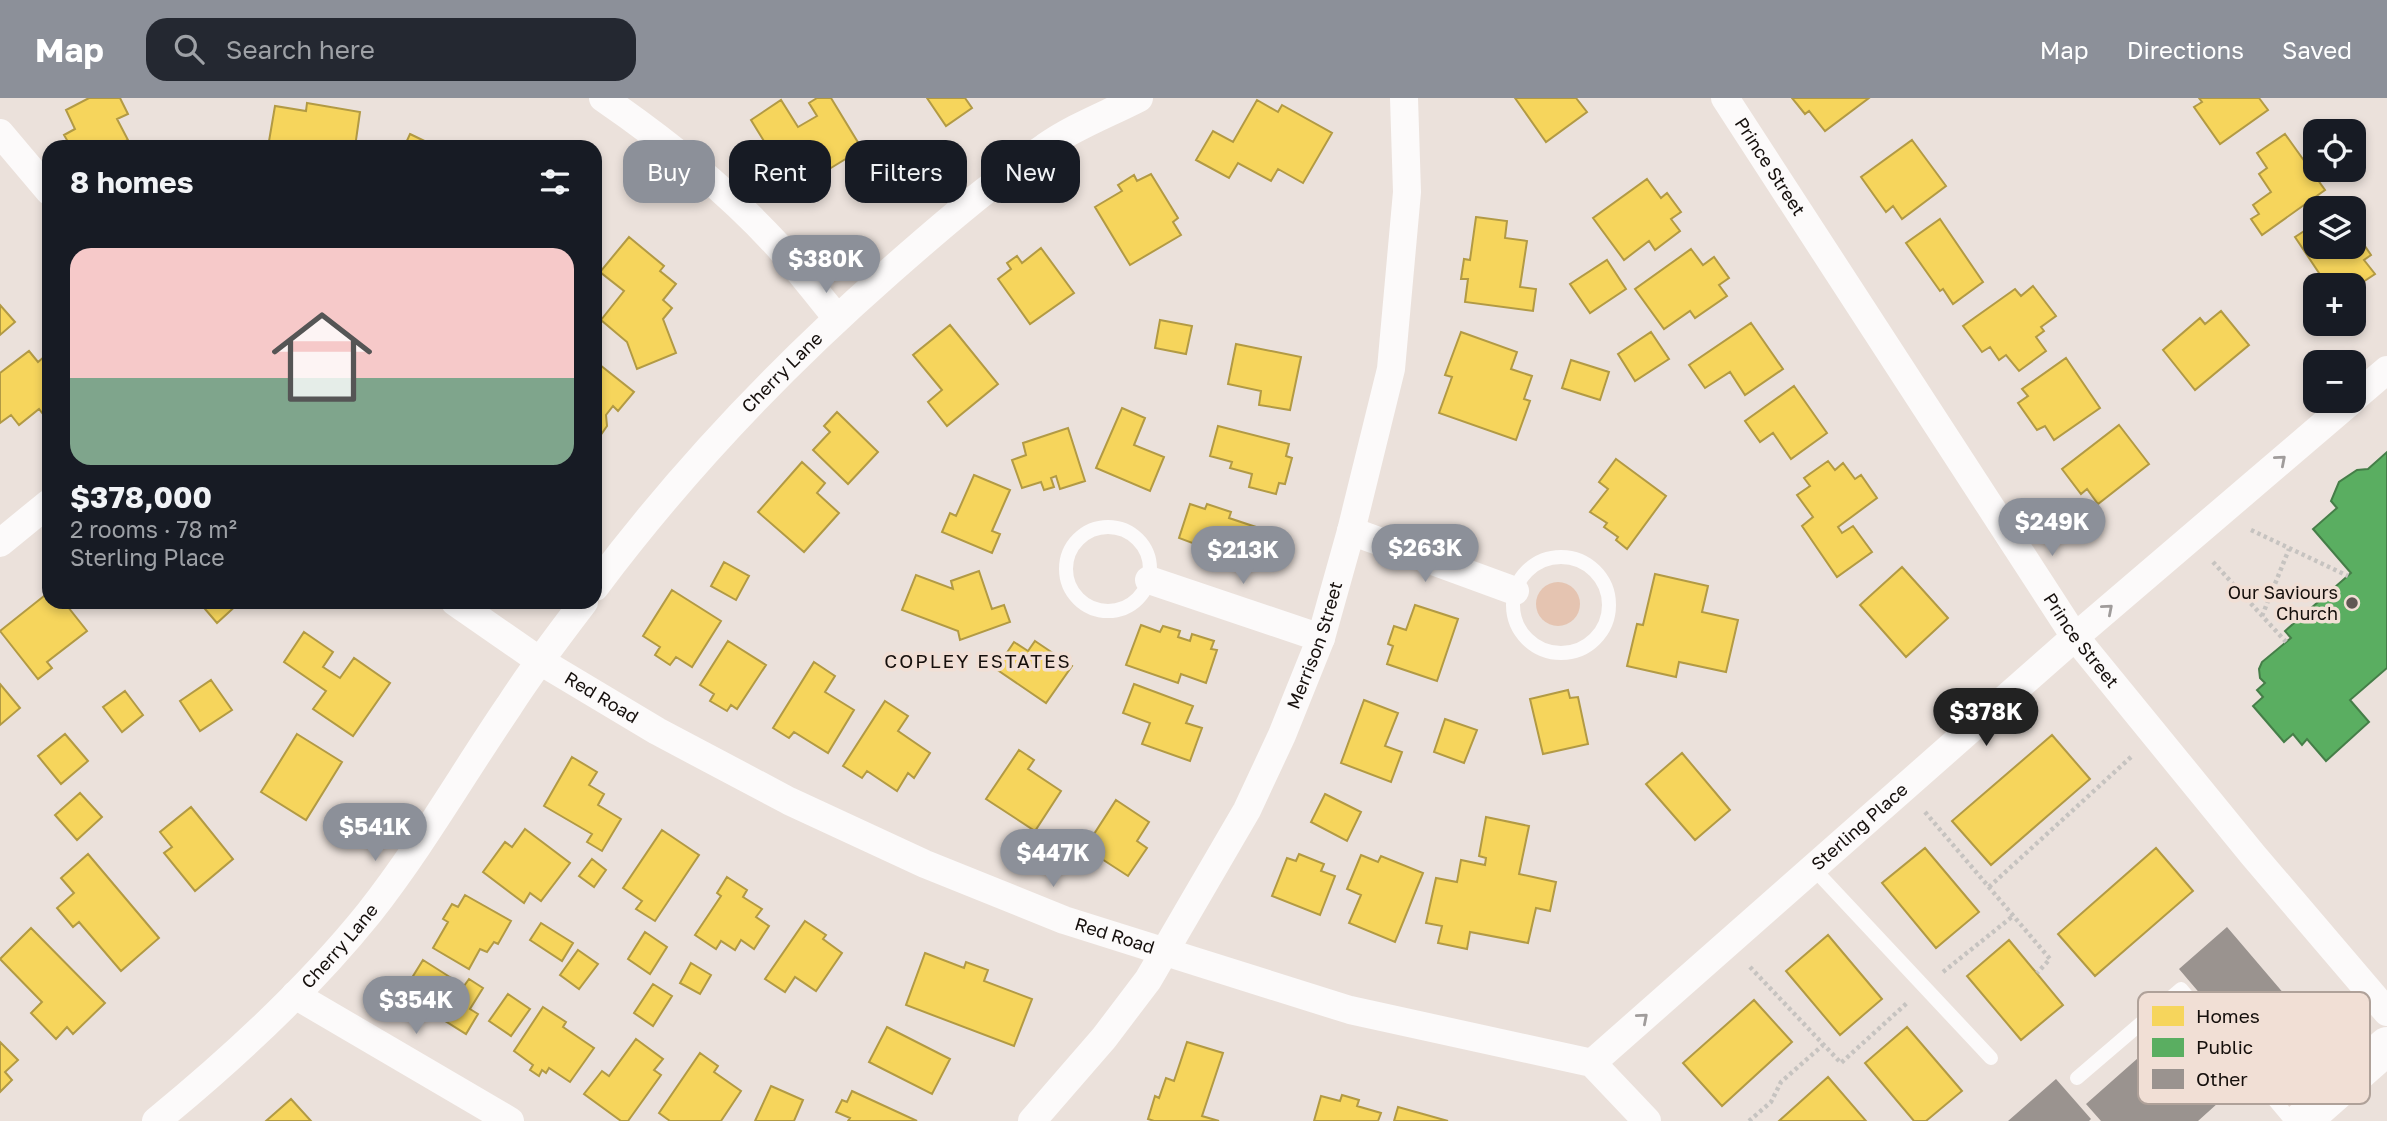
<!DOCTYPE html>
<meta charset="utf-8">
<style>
:root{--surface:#171b24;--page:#242831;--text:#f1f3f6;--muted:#9ea1a6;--line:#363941;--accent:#8c9099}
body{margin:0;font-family:"Golos Text",sans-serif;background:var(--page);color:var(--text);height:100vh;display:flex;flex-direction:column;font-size:26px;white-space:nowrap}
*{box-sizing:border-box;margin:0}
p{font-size:23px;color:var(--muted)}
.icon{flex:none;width:38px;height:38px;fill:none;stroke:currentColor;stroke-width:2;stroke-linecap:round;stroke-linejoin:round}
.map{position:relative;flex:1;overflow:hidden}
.panel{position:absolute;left:42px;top:42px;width:560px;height:469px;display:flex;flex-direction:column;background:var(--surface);border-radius:21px;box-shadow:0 4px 10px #0003}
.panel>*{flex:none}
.guide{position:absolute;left:623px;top:42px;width:665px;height:63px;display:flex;gap:14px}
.fabs{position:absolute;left:2303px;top:21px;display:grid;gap:14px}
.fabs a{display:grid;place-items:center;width:63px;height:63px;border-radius:14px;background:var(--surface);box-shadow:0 4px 10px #0003;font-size:35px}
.price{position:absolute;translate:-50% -60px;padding:0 16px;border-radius:24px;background:var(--accent);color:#fff;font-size:23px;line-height:46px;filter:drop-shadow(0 2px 4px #0008)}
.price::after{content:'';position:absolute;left:50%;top:42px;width:21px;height:16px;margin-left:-10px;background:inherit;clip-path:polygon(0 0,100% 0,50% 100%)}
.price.selected{background:#222;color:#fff}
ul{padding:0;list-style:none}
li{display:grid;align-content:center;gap:14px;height:371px;padding:0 28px}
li+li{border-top:2px solid var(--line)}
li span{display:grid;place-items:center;height:217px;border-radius:21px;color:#555}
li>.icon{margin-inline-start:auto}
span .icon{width:126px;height:126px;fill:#fffc;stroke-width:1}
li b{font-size:30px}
h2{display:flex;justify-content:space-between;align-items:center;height:84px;padding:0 28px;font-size:30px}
.pill{padding:0 24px;border-radius:21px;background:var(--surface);box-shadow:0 4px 10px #0003;font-size:24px;line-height:63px}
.pill.selected{background:var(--accent);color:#fff}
header{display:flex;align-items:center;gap:42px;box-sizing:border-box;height:98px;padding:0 35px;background:var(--accent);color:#fff}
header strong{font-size:33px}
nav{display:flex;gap:38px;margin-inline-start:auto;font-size:24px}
.search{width:490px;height:63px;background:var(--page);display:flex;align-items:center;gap:18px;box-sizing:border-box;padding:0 24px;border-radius:21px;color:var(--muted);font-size:26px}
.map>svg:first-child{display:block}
</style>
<header>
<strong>Map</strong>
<div class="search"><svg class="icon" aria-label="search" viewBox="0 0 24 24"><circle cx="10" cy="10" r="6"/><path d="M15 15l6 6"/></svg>Search here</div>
<nav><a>Map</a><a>Directions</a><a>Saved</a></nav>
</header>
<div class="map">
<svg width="2387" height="1023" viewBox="0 0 2387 1023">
<rect width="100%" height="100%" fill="#ebe1db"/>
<!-- green -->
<path fill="#e5c4b1" d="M1536 506a22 22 0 1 1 44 0a22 22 0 1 1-44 0Z"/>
<!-- homes -->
<path fill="#f6d55c" stroke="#b29a44" stroke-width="2" d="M 89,0 L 120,0 L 128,16 L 117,21 L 128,42 L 113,49 L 79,49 L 78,46 L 71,49 L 64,37 L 75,31 L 66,12 Z
M 817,0 L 831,0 L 862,51 L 803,87 L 784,56 L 775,61 L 751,22 L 781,2 L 798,29 L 817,18 L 809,5 Z
M 927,0 L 965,0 L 972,10 L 946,28 Z
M 1515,0 L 1576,0 L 1587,14 L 1546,44 Z
M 1792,0 L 1869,0 L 1825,33 L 1809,13 L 1805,16 Z
M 2199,0 L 2259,0 L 2268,12 L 2220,46 L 2194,9 L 2202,4 Z
M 1257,2 L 1278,14 L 1282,7 L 1332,35 L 1303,85 L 1278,71 L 1271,83 L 1238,65 L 1229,80 L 1196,62 L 1213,33 L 1233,44 Z
M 307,5 L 360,14 L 355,49 L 268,49 L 275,8 L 306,13 Z
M 410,36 L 437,49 L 404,49 Z
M 2285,36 L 2325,92 L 2262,137 L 2251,121 L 2259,116 L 2253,107 L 2271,94 L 2259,76 L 2267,70 L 2257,55 Z
M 1912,42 L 1946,88 L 1902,121 L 1893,108 L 1886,114 L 1861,79 Z
M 1151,76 L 1178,120 L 1173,124 L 1181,137 L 1130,167 L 1095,109 L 1122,93 L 1118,87 L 1134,77 L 1137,83 Z
M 1647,81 L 1661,100 L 1667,95 L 1681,114 L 1671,121 L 1680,133 L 1655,152 L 1649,143 L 1624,162 L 1593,120 Z
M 1476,119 L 1507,123 L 1505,140 L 1527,143 L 1520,189 L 1536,191 L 1533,213 L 1465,204 L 1468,181 L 1461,181 L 1464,161 L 1470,162 Z
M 1940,121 L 1983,184 L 1953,206 L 1943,191 L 1940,193 L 1906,145 Z
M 2315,126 L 2315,149 L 2354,149 L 2354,132 L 2371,157 L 2364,162 L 2375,176 L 2354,190 L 2354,187 L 2327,187 L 2295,139 Z
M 629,139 L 664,168 L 660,173 L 676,186 L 663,202 L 672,210 L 663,221 L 676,255 L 637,271 L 627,244 L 601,222 L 624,193 L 600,174 Z
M 1041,150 L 1074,195 L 1030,226 L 998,181 L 1011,171 L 1007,165 L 1017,158 L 1022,165 Z
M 1691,151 L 1703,167 L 1714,159 L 1729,180 L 1719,187 L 1727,198 L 1695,220 L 1690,213 L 1664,231 L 1635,191 Z
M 1607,162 L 1626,191 L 1590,215 L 1570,186 Z
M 2033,188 L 2056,218 L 2041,229 L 2044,233 L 2036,239 L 2046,253 L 2019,273 L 2006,257 L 1999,262 L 1990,249 L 1982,254 L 1963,228 L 2015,191 L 2021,198 Z
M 0,207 L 15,224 L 0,237 Z
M 2221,213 L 2249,247 L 2195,292 L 2163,252 L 2200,220 L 2205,226 Z
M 1160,222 L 1192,228 L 1186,256 L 1155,250 Z
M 1751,225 L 1783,271 L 1745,297 L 1730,274 L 1705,290 L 1689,267 Z
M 950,227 L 998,286 L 947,328 L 928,304 L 942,292 L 913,257 Z
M 1461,234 L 1517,254 L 1511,271 L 1532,278 L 1524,301 L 1530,303 L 1516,342 L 1439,315 L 1452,279 L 1445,277 Z
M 1651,234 L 1669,261 L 1635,283 L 1618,256 Z
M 1236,246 L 1301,259 L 1290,312 L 1259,307 L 1261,293 L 1228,286 Z
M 29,253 L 38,264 L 45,258 L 49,262 L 49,324 L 39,311 L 19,327 L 11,317 L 0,325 L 0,275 Z
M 2066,260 L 2100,310 L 2054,342 L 2045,328 L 2037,332 L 2018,305 L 2028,298 L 2022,291 Z
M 1571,262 L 1609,274 L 1600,302 L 1562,290 Z
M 595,263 L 634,294 L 618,313 L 613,308 L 606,317 L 607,328 L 600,338 L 595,339 Z
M 1794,288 L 1827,335 L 1791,361 L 1773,335 L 1760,344 L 1745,323 Z
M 1122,310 L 1145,320 L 1134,347 L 1164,359 L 1150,393 L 1096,370 Z
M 837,314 L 878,354 L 848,386 L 813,352 L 830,334 L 824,328 Z
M 2119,327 L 2149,366 L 2098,406 L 2087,391 L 2081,396 L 2062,371 Z
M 1218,328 L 1289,346 L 1286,358 L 1292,360 L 1285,386 L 1279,385 L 1276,396 L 1249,389 L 1252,376 L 1230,370 L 1232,364 L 1210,358 Z
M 1068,330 L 1085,383 L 1060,391 L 1056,378 L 1051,380 L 1054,389 L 1044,392 L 1041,384 L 1022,390 L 1012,362 L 1026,357 L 1023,345 Z
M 1616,361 L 1666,398 L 1627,451 L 1616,442 L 1618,439 L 1604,429 L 1607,425 L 1590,414 L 1608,391 L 1599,384 Z
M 1828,363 L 1835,372 L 1843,365 L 1855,381 L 1861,377 L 1877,400 L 1838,429 L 1842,435 L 1853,428 L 1872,454 L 1837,479 L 1802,428 L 1813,419 L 1797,397 L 1810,388 L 1804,380 Z
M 802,364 L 825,385 L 817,395 L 839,415 L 804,454 L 758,414 Z
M 974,377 L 1010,392 L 992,433 L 1000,436 L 992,455 L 942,434 L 950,415 L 956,418 Z
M 1190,406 L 1205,411 L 1207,406 L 1231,414 L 1229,420 L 1265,432 L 1255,463 L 1215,450 L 1213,455 L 1197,450 L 1198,447 L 1179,440 Z
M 724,464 L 749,478 L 736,502 L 711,488 Z
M 1902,469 L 1948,520 L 1906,559 L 1860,507 Z
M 979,473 L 992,511 L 1004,507 L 1010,524 L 960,542 L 958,533 L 902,512 L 916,477 L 953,491 L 951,483 Z
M 1655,476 L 1708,488 L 1702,514 L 1738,522 L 1726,574 L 1679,564 L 1676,579 L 1627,568 L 1637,526 L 1643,527 Z
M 672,492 L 721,523 L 692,569 L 676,559 L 670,567 L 655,557 L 660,549 L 643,538 Z
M 49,494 L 49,504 L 64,504 L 87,533 L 47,564 L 52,570 L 38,581 L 0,533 Z
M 199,504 L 240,504 L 217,525 Z
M 1415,507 L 1458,521 L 1437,583 L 1387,566 L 1393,548 L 1388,546 L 1394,528 L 1406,532 Z
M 1141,527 L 1160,534 L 1163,528 L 1180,533 L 1178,539 L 1190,543 L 1192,536 L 1214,543 L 1211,551 L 1217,552 L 1206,585 L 1181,576 L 1178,585 L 1126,567 Z
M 304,534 L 333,554 L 323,569 L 340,580 L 354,560 L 390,585 L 353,638 L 313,611 L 326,593 L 284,564 Z
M 728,543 L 766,567 L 737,611 L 731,607 L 727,613 L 710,603 L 714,596 L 700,587 Z
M 1035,543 L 1072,568 L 1046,605 L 996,571 L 1014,544 L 1028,553 Z
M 814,564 L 835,578 L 825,594 L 854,612 L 828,655 L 794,634 L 789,640 L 773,630 Z
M 211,582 L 232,612 L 200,633 L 180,603 Z
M 0,586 L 20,610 L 0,627 Z
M 1134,586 L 1193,608 L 1186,625 L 1202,630 L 1190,663 L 1142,646 L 1150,625 L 1123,615 Z
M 1568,592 L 1570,600 L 1578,599 L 1588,646 L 1543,656 L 1530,601 Z
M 125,593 L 143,617 L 122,634 L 103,609 Z
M 1364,602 L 1398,615 L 1385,648 L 1402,654 L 1391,684 L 1341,665 Z
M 885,603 L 908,618 L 898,633 L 930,655 L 914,680 L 908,675 L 897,693 L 867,673 L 862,680 L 843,668 Z
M 1445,621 L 1477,632 L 1464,665 L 1434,654 Z
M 65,636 L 88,663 L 61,686 L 38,658 Z
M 297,636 L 342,664 L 306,722 L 261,694 Z
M 2052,637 L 2090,681 L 1991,767 L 1952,723 Z
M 1019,652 L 1034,662 L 1028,671 L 1061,693 L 1035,733 L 986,701 Z
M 1682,655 L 1730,712 L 1695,742 L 1646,686 Z
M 572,659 L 597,674 L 589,687 L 604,696 L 598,707 L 621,721 L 602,753 L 587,744 L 592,736 L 544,708 Z
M 80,695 L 102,719 L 77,742 L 55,717 Z
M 1325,696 L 1361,714 L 1347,743 L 1311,724 Z
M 1116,702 L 1149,724 L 1137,743 L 1147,750 L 1128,778 L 1085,750 Z
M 191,709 L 233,761 L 195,793 L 164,755 L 172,749 L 160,734 Z
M 1486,719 L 1529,728 L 1519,776 L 1556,784 L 1550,813 L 1536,810 L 1528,845 L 1470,834 L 1467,851 L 1438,845 L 1442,828 L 1426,825 L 1436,780 L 1457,784 L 1461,762 L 1485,767 L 1486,760 L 1479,758 Z
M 525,731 L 570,765 L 541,803 L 530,795 L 524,805 L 483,774 L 505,744 L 512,749 Z
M 662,732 L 699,757 L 655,823 L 636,811 L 642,803 L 623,790 Z
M 1925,750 L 1979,814 L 1936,850 L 1882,785 Z
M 2156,750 L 2193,793 L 2095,878 L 2058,836 Z
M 88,756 L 159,840 L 121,873 L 79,824 L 73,829 L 57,810 L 74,795 L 61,780 Z
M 1299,756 L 1324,766 L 1321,773 L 1335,778 L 1320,817 L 1272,798 L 1287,760 L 1296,763 Z
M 1361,757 L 1378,764 L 1381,758 L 1423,775 L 1395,844 L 1349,825 L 1361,797 L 1347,791 Z
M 592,761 L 606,772 L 594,789 L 579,778 Z
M 727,779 L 747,792 L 743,799 L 762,811 L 756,819 L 769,828 L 754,851 L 741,842 L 735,852 L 721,843 L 716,851 L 695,837 L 721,798 L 717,795 Z
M 465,797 L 511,823 L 498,846 L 494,844 L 487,854 L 480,851 L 469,871 L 433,850 L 448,824 L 443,821 L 452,806 L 458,809 Z
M 805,823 L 826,837 L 823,841 L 842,855 L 816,893 L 795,879 L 785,894 L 765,881 Z
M 541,825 L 573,845 L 562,863 L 530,842 Z
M 31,830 L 105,905 L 73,936 L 67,929 L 56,941 L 31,915 L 42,904 L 0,861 Z
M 645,834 L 667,849 L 650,876 L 628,861 Z
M 1828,837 L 1882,901 L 1840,937 L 1786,873 Z
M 2009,842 L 2063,907 L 2021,942 L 1967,878 Z
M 578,852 L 598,866 L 579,891 L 560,877 Z
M 925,855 L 964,870 L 966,864 L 988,872 L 984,883 L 1032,901 L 1014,948 L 906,907 Z
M 423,862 L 464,888 L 469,881 L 483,890 L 470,911 L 478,916 L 466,936 L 402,896 Z
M 691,865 L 711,877 L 700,896 L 680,885 Z
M 653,886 L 672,898 L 653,928 L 634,915 Z
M 508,896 L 530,911 L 511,938 L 489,923 Z
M 1754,902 L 1792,944 L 1722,1008 L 1683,965 Z
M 543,909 L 566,924 L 563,929 L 594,950 L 570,984 L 549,970 L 546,975 L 542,972 L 539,978 L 530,972 L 533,967 L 514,953 Z
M 887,929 L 950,961 L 932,996 L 869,964 Z
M 1907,929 L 1962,993 L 1926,1023 L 1914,1023 L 1865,965 Z
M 636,941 L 663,961 L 654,972 L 661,977 L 628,1023 L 621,1023 L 584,996 L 602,973 L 609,978 Z
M 0,944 L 18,962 L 5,974 L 12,982 L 0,994 Z
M 1187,944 L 1223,955 L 1202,1018 L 1219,1023 L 1154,1023 L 1148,1021 L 1155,998 L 1159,1000 L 1166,980 L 1174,983 Z
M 700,955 L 718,968 L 714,974 L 741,993 L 721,1023 L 670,1023 L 659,1015 Z
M 1828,979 L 1866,1023 L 1779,1023 Z
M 771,988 L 803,1002 L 794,1023 L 755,1023 Z
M 852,993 L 917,1023 L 848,1023 L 850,1020 L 836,1014 L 842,1002 L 847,1004 Z
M 1342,997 L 1359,1002 L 1357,1008 L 1381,1015 L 1378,1023 L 1314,1023 L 1321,998 L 1340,1003 Z
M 291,1001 L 311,1023 L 266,1023 Z
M 1398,1009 L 1448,1023 L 1394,1023 Z"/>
<!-- public -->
<path fill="#5aae61" stroke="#457e48" stroke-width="2" d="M 2387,354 L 2387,570 L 2350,602 L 2369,624 L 2326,663 L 2307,641 L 2302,647 L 2293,636 L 2284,644 L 2253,608 L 2263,599 L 2257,592 L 2265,585 L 2260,580 L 2259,571 L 2262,564 L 2291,540 L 2285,533 L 2351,475 L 2313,431 L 2337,410 L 2331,403 L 2339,384 L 2357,372 L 2368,371 Z"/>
<!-- building -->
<path fill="#9a938f" d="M 2227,829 L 2309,925 L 2260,966 L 2179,871 Z
M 2181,922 L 2238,987 L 2198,1023 L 2101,1023 L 2086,1006 Z
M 2056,981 L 2091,1021 L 2089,1023 L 2008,1023 Z"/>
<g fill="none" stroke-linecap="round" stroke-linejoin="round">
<!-- path -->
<path stroke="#c6c3c0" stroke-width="4.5" stroke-dasharray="3.5 3.5" stroke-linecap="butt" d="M 2251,432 L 2348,478
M 2213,464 L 2286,544
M 2262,518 L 2289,451
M 1925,714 L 2050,861 L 2037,875
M 1989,789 L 2131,659
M 1750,869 L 1841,965 L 1907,905
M 1943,874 L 2013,818
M 1749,1023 L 1771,1004 L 1781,984 L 1823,947"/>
<!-- lane -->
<path stroke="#fcfafa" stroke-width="14" d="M1066 471a42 42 0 1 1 84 0a42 42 0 1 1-84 0Z
M1513 507a48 48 0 1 1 96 0a48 48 0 1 1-96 0Z
M 1813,770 L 1991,960
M 2077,980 L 2181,891 L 2292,1023"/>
<!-- street -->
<g stroke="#fcfafa" stroke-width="28">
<path d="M 603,0 C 667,44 727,92 779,149 C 799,172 818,197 837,220"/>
<path id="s1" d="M 1725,0 L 2075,539 L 2253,757 L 2387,914"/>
<path d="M 0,35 L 49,93"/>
<path d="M 2354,300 L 2387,272"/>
<path d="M 1351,433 L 1515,493"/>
<path d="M 0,445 L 49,405"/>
<path d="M 1149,482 L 1321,540"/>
<path id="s2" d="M 595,489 C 681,374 780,270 888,175 C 938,131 990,86 1045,49 C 1073,29 1108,16 1139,0"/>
<path id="s3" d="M 455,504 L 540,563 L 657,633 L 789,703 L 925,766 L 1064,822 L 1350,912 L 1592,965 L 1647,1023"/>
<path d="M 295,897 L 510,1023"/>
<path id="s4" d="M 1592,965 L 2075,539 L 2351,303"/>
<path id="s5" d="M 156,1023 C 233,960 307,892 369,815 C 421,749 462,677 509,608 C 532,572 558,538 584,504"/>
<path id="s6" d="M 1032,1023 L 1104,940 L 1148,882 L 1247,712 L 1282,637 L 1321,540 L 1351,433 L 1391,271 L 1407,94 L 1404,0"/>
</g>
<!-- secondary -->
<path stroke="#fcfafa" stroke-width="38" d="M 2302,1023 L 2387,948"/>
</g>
<!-- one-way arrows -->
<defs><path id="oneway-chevron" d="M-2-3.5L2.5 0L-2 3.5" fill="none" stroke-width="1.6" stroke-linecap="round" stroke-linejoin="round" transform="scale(1.75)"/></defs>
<g stroke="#a09c9b">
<use href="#oneway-chevron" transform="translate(2281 362) rotate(-41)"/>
<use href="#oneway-chevron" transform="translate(2108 511) rotate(-41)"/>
<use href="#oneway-chevron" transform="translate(1643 920) rotate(-41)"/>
</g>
<!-- markers -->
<circle fill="#605854" stroke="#f1dfd5" stroke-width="2.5" cx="2352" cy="505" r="7"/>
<g text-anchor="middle" stroke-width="7" stroke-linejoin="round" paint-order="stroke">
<!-- street labels -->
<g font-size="18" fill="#150f0c" stroke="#f1dfd5">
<text dy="6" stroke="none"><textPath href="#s1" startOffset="82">Prince Street</textPath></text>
<text dy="6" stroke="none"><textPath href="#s2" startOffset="285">Cherry Lane</textPath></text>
<text dy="6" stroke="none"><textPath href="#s1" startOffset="649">Prince Street</textPath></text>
<text dy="6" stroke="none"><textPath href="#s6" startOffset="558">Merrison Street</textPath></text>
<text dy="6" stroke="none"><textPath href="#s3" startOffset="175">Red Road</textPath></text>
<text dy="6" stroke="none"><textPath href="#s4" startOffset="357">Sterling Place</textPath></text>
<text dy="6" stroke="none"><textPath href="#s3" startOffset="742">Red Road</textPath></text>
<text dy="6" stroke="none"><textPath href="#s5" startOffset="254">Cherry Lane</textPath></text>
</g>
<!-- poi labels -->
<g font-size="18" fill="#150f0c" stroke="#f1dfd5" text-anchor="end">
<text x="2338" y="501">Our Saviours<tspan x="2338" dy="21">Church</tspan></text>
</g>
<!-- neighbourhood labels -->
<g font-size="19" letter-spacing="2" fill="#150f0c" stroke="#f1dfd5">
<text x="978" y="570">COPLEY ESTATES</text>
</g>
</g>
<!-- legend -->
<rect x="2138" y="894" width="232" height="112" rx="10" fill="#f1dfd5" stroke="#afa199" stroke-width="2"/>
<rect x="2152" y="908" width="32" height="20" fill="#f6d55c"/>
<rect x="2152" y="940" width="32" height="19" fill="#5aae61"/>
<rect x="2152" y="971" width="32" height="20" fill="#9a938f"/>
<g font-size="19" fill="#150f0c">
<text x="2196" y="925">Homes</text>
<text x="2196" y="956">Public</text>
<text x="2196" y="988">Other</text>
</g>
</svg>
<div class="fabs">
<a><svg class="icon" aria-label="locate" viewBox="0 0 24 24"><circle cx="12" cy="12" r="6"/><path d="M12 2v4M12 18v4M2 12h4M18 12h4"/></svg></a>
<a><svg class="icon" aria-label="layers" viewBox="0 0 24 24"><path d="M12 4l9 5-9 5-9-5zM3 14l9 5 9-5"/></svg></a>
<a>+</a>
<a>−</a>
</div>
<b class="price" style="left:826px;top:197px">$380K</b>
<b class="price" style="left:2052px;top:460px">$249K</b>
<b class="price" style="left:1425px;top:486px">$263K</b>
<b class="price" style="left:1243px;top:488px">$213K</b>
<b class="price selected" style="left:1986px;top:650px">$378K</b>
<b class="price" style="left:375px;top:765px">$541K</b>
<b class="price" style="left:1053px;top:791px">$447K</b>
<b class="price" style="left:416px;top:938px">$354K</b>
<div class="guide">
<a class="pill selected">Buy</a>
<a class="pill">Rent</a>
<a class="pill">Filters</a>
<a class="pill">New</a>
</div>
<section class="panel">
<h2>8 homes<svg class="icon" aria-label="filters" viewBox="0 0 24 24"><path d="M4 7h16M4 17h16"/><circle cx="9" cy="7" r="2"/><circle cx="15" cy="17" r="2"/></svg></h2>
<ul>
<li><span style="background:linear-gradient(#f6c9c9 60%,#7fa58c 0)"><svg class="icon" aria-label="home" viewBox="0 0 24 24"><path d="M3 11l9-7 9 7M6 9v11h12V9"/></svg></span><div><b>$378,000</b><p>2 rooms · 78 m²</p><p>Sterling Place</p></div></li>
</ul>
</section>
</div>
